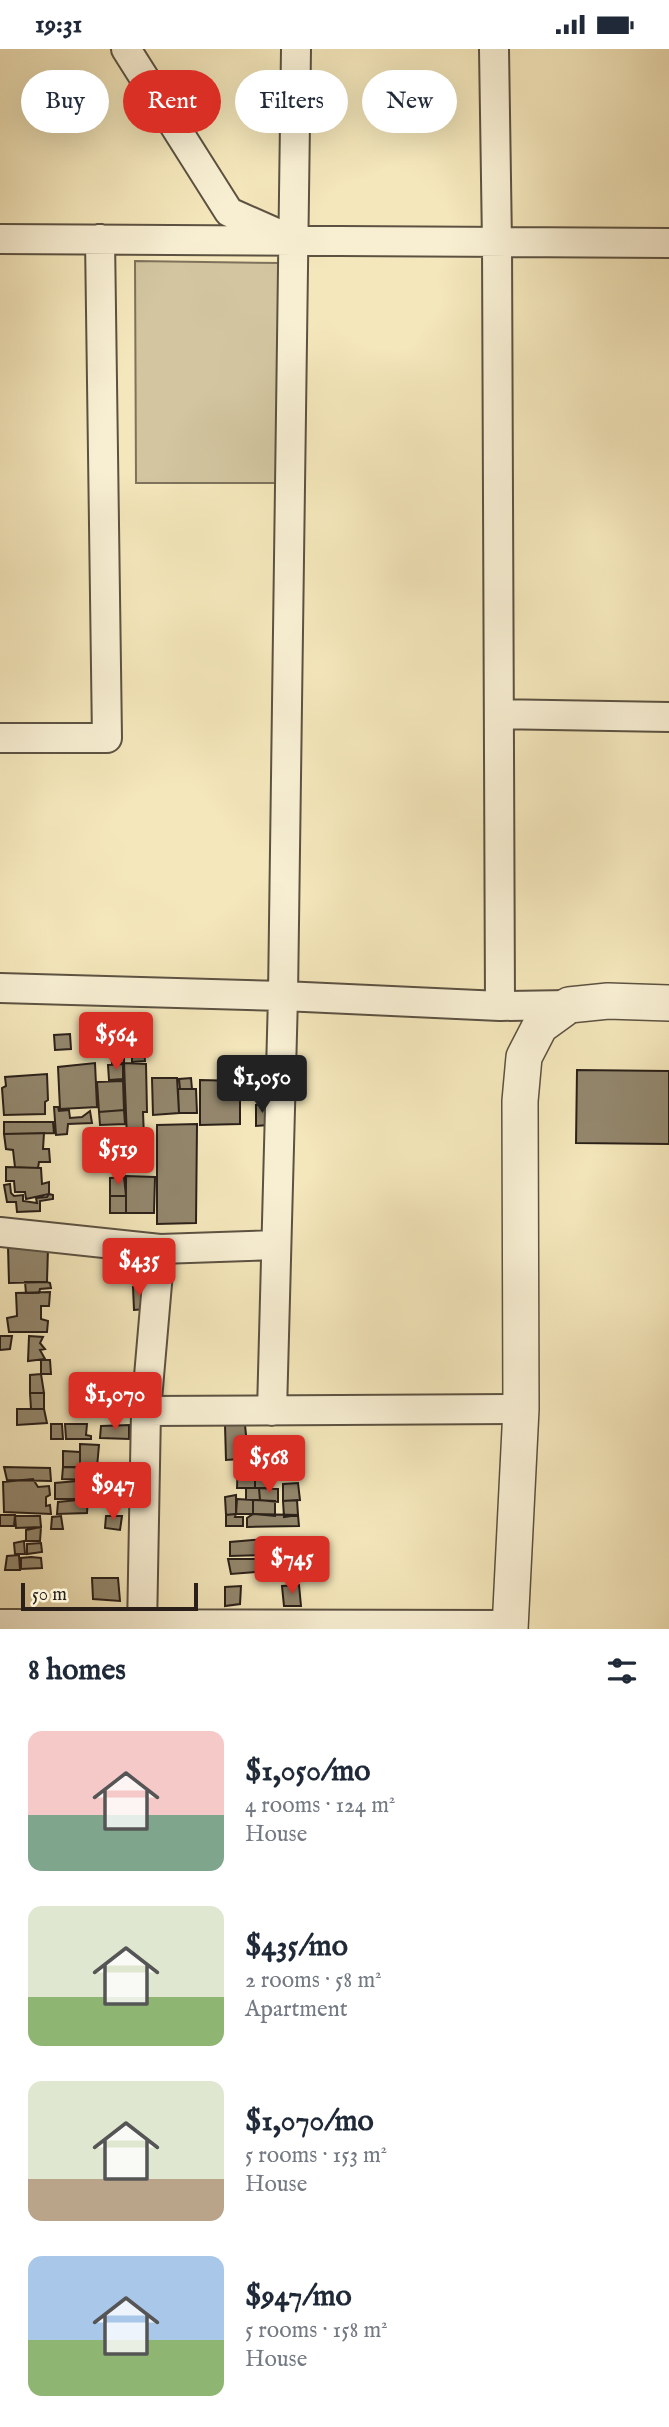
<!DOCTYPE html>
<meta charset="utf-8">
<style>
:root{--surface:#fff;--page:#f6f6f7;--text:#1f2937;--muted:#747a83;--accent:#d93025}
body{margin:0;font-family:"IM FELL English",serif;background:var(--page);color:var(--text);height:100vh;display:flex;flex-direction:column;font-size:26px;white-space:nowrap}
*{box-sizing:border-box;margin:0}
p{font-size:23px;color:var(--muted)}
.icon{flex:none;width:38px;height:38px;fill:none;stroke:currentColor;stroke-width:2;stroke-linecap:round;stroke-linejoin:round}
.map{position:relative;height:1580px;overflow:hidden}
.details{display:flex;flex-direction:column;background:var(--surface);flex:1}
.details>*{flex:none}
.guide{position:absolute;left:21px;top:21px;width:628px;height:63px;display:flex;gap:14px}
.scale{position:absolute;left:21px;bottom:18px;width:177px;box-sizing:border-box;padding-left:7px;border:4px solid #2a2019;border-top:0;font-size:19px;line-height:24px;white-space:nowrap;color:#2a2019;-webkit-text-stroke:5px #f8efd3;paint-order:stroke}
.price{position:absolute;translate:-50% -60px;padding:0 16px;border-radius:7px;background:var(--accent);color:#fff;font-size:23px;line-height:46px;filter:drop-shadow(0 2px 4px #0008)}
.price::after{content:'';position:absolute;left:50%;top:42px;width:21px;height:16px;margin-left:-10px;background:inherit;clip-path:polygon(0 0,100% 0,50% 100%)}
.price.current{background:#222;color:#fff}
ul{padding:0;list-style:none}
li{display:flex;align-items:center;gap:21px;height:175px;padding:0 28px}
li span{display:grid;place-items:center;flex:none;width:196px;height:140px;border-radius:14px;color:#555}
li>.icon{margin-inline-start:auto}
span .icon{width:84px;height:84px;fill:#fffc;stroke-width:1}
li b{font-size:30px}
h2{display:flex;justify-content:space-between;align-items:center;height:84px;padding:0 28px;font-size:30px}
.pill{padding:0 24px;border-radius:32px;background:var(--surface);box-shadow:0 7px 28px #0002;font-size:24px;line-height:63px}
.pill.current{background:var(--accent);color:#fff}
.status{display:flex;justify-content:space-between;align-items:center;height:49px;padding:0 35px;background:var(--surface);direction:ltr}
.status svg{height:19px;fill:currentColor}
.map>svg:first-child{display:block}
</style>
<div class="status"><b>19:31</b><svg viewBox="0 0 49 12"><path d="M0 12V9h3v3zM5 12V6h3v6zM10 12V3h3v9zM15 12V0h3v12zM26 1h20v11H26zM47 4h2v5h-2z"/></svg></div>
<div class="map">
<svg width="669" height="1580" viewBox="0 0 669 1580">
<rect width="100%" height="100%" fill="#f4e7bb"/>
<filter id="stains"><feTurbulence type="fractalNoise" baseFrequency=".00286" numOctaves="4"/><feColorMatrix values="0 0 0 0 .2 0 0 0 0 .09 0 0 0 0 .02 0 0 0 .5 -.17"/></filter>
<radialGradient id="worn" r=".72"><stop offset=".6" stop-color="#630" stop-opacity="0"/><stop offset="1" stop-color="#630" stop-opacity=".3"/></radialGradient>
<!-- green -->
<path fill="#d2c59f" stroke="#7e725c" stroke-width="2" d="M 135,212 L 281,214 L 279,434 L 136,434 Z"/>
<!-- building -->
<path fill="#93876d" stroke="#2a2019" stroke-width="2" d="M 70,985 L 71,1000 L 55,1001 L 54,986 Z
M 111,988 L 123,988 L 123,1000 L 111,1001 Z
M 144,999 L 145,1012 L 132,1013 L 132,1000 Z
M 111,1002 L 124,1002 L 124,1014 L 112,1014 Z
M 95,1014 L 97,1058 L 60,1060 L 58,1018 Z
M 124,1014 L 146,1015 L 147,1063 L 143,1063 L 144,1088 L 127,1089 Z
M 123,1015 L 123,1030 L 109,1031 L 108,1016 Z
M 577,1021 L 669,1022 L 669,1095 L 576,1094 Z
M 47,1025 L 48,1051 L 45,1053 L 45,1065 L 4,1066 L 2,1039 L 6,1037 L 5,1028 Z
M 152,1029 L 177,1029 L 179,1064 L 153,1066 Z
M 191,1029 L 192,1040 L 180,1040 L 179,1030 Z
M 200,1031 L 240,1032 L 240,1075 L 200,1076 Z
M 123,1032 L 124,1061 L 99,1063 L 97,1033 Z
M 178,1040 L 196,1040 L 197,1064 L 179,1064 Z
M 268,1055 L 268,1076 L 256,1077 L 256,1056 Z
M 54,1058 L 58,1058 L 59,1062 L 69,1061 L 70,1069 L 82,1068 L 90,1062 L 92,1074 L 68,1075 L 67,1085 L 56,1086 Z
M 124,1061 L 125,1075 L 100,1076 L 99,1063 Z
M 4,1073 L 53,1073 L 54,1084 L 4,1085 Z
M 197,1075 L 196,1174 L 157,1175 L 157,1076 Z
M 44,1084 L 43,1100 L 49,1100 L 50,1113 L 39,1113 L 38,1119 L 15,1118 L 13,1101 L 6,1100 L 4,1085 Z
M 127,1102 L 127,1120 L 114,1121 L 113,1103 Z
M 6,1118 L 41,1119 L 42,1135 L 49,1133 L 49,1145 L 26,1150 L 25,1143 L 15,1143 L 14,1132 L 6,1132 Z
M 126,1127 L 155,1128 L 154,1164 L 126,1164 Z
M 124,1128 L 126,1147 L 110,1147 L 110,1129 Z
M 10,1135 L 11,1144 L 14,1147 L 23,1146 L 23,1152 L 37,1154 L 36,1149 L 47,1148 L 49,1145 L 53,1146 L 53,1150 L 40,1152 L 40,1162 L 17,1163 L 16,1153 L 7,1153 L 4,1136 Z
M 110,1147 L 126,1147 L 126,1164 L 110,1164 Z
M 8,1198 L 48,1199 L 47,1233 L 9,1234 Z
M 25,1233 L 47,1233 L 50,1234 L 51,1239 L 40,1240 L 39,1244 L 26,1244 Z
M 133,1238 L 145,1238 L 146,1260 L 134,1261 Z
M 50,1243 L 49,1257 L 41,1257 L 41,1270 L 48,1272 L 47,1283 L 9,1283 L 7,1269 L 17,1267 L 16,1244 Z
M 0,1287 L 12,1287 L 10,1300 L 0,1301 Z
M 29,1287 L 43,1288 L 40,1294 L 45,1300 L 40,1301 L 45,1310 L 28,1312 Z
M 41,1311 L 50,1311 L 51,1325 L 41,1325 Z
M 41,1325 L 44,1344 L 30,1344 L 30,1326 Z
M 30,1344 L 44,1344 L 44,1360 L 31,1360 Z
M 17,1360 L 44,1360 L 47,1374 L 17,1376 Z
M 51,1375 L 62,1375 L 63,1390 L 51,1390 Z
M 65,1375 L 87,1375 L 86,1386 L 91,1387 L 91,1390 L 66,1390 Z
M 129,1376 L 129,1390 L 100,1389 L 101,1377 Z
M 225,1376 L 245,1376 L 247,1396 L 239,1397 L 240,1410 L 226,1411 Z
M 80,1395 L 99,1396 L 97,1418 L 80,1418 Z
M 244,1396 L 267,1397 L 267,1411 L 240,1410 Z
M 63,1402 L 80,1403 L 80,1418 L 63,1418 Z
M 238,1410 L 255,1410 L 255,1439 L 237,1439 Z
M 255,1410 L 270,1412 L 269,1439 L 255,1439 Z
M 4,1418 L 50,1419 L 51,1432 L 7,1431 Z
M 63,1418 L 93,1419 L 93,1431 L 62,1430 Z
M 33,1430 L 38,1438 L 49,1437 L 50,1446 L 46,1448 L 46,1457 L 50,1456 L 51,1465 L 4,1463 L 3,1433 Z
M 88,1431 L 88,1450 L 55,1450 L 55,1434 Z
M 298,1434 L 300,1451 L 283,1452 L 283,1435 Z
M 246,1439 L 259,1439 L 260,1451 L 246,1451 Z
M 259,1439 L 278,1440 L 278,1453 L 260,1451 Z
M 236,1446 L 236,1465 L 226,1466 L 225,1448 Z
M 88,1450 L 87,1464 L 57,1465 L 58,1453 Z
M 237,1450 L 253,1451 L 253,1465 L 236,1465 Z
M 253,1451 L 275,1452 L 275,1467 L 253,1465 Z
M 297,1451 L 298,1466 L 284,1468 L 283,1452 Z
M 236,1465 L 235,1468 L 243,1468 L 243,1477 L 226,1477 L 226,1466 Z
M 253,1465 L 298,1466 L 299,1477 L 247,1478 L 247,1469 Z
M 0,1466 L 15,1466 L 14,1477 L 0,1477 Z
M 15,1467 L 40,1467 L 41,1478 L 16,1479 Z
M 61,1467 L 63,1480 L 51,1480 L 52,1468 Z
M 106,1467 L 122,1467 L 120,1481 L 105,1479 Z
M 41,1478 L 40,1492 L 26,1492 L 26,1481 Z
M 264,1490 L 262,1506 L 230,1507 L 230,1493 Z
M 24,1492 L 25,1505 L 15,1505 L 14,1494 Z
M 41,1494 L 42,1503 L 27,1505 L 27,1495 Z
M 19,1506 L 20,1521 L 5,1521 L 7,1507 Z
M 31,1508 L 41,1509 L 42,1519 L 21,1520 L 21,1509 Z
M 228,1510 L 269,1510 L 268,1522 L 231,1525 Z
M 92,1529 L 118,1529 L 120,1552 L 93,1550 Z
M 299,1536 L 301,1557 L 284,1557 L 282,1537 Z
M 241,1537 L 240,1555 L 225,1557 L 225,1538 Z"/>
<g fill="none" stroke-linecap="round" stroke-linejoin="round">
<defs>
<path id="minor" d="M 126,0 L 229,163 L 281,186
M 494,0 L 497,194 L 500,957
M 0,190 L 669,194
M 499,665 L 669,668
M 0,689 L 107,689 L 100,190
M 0,939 L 283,947 L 500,957 L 569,956
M 0,1183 L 160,1200 L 276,1196
M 146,1362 L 521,1360
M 272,1362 L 283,947 L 296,0
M 0,1575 L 510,1576
M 142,1580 L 146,1362 L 160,1200"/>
<path id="tertiary" d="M 510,1580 L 521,1360 L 520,1052 L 524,1008 L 540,977 L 569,956 L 608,952 L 669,954"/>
</defs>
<!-- minor casing -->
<use href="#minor" stroke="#5c5242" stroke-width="32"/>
<!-- tertiary casing -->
<use href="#tertiary" stroke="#5c5242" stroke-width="38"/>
<!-- minor -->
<use href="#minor" stroke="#f8efd3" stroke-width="28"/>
<!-- tertiary -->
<use href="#tertiary" stroke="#f8efd3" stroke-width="35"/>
</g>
<rect width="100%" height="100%" filter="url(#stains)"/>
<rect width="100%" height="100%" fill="url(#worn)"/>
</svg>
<div class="scale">50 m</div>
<b class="price" style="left:116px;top:1023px">$564</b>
<b class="price current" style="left:262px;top:1066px">$1,050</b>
<b class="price" style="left:118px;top:1138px">$519</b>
<b class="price" style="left:139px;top:1249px">$435</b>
<b class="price" style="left:115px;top:1383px">$1,070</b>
<b class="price" style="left:269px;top:1446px">$568</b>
<b class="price" style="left:113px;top:1473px">$947</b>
<b class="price" style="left:292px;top:1547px">$745</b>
<div class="guide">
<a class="pill">Buy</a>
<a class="pill current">Rent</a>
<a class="pill">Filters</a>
<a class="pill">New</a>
</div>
</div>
<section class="details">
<h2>8 homes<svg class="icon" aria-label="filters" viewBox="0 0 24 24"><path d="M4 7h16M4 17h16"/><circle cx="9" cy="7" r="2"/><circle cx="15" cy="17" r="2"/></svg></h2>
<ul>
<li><span style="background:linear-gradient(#f6c9c9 60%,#7fa58c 0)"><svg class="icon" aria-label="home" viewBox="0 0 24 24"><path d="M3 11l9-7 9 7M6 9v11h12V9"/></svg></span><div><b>$1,050/mo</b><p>4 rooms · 124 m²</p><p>House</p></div></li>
<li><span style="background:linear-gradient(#dfe7d0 65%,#8fb573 0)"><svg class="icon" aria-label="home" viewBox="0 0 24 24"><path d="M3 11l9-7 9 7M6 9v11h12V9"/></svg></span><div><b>$435/mo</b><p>2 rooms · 58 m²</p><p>Apartment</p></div></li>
<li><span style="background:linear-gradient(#dfe7d0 70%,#b9a48a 0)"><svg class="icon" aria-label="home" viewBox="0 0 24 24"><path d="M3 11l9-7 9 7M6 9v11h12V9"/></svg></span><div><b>$1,070/mo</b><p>5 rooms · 153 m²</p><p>House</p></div></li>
<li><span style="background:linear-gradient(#a9c7e8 60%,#8fb573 0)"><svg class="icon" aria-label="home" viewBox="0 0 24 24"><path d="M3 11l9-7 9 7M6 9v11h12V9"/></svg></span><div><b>$947/mo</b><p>5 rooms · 158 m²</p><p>House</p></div></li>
</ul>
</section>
